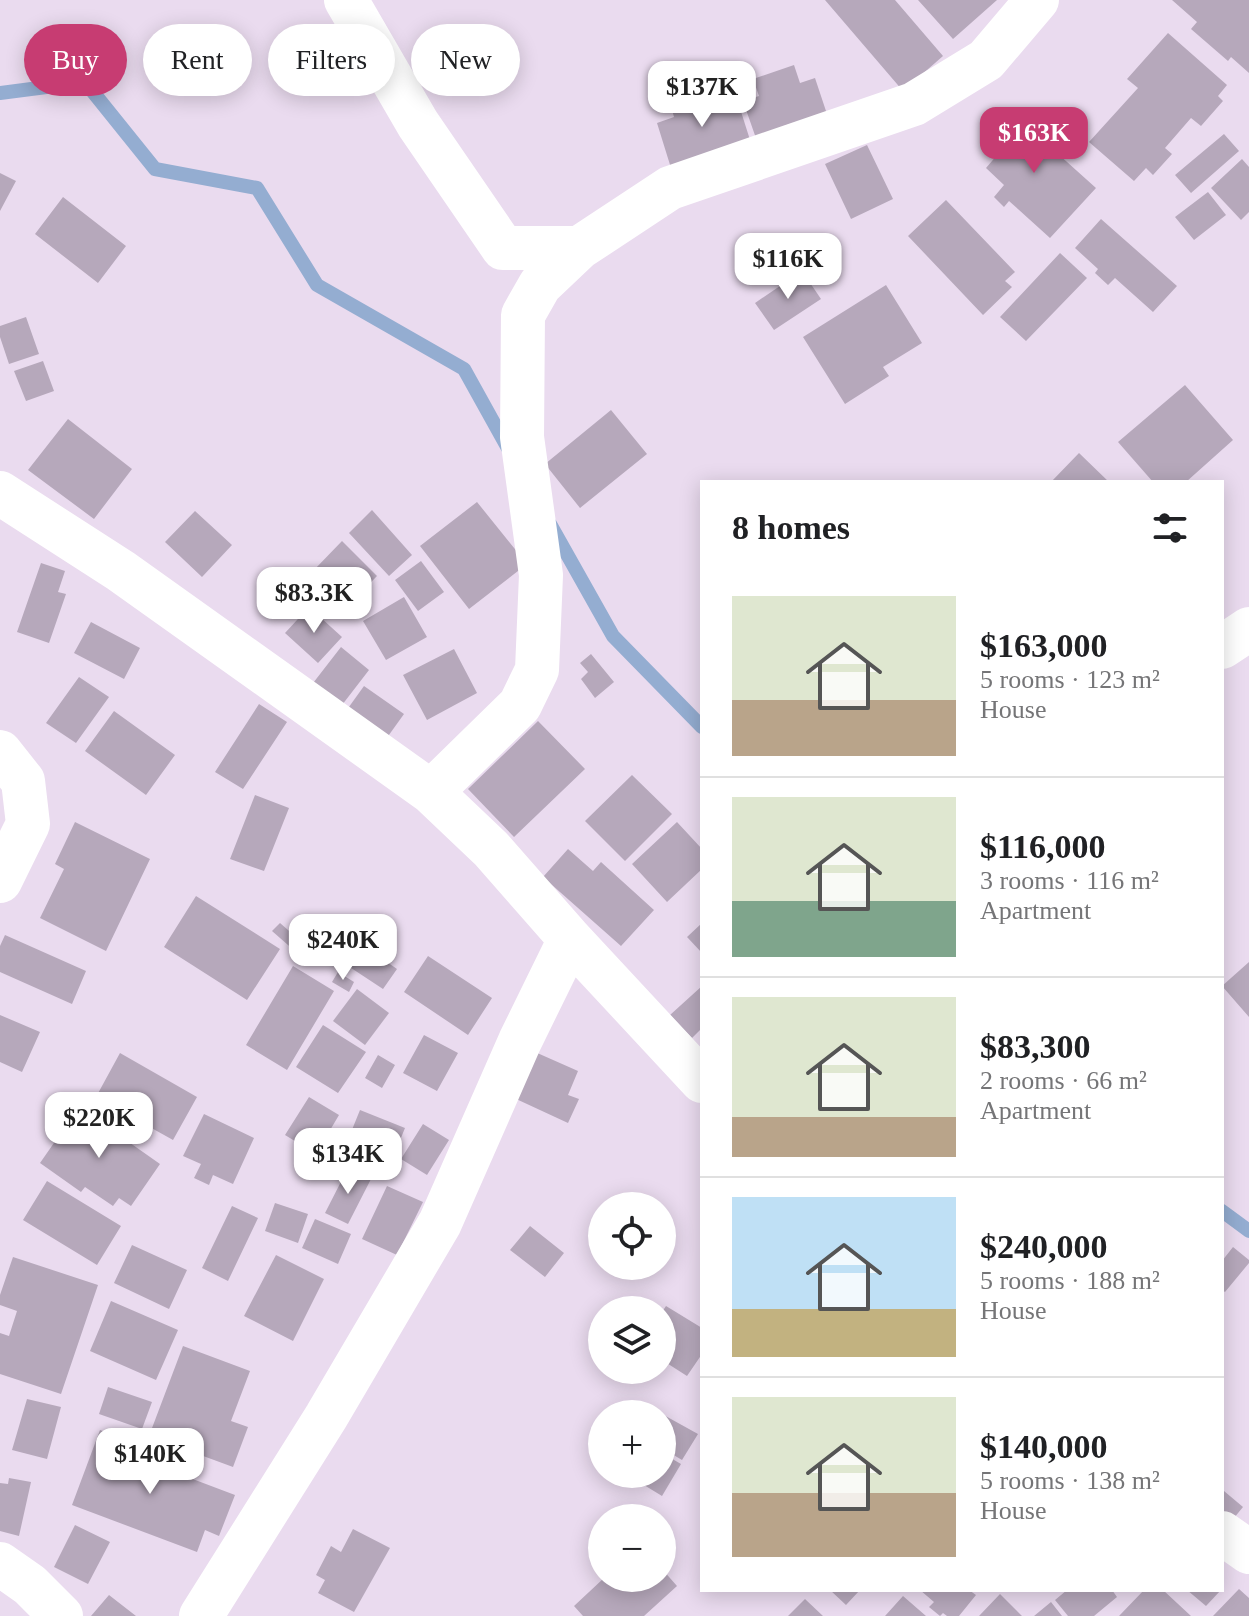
<!DOCTYPE html>
<meta charset="utf-8">
<style>
:root{--surface:#fff;--page:#f2f2f2;--text:#202124;--muted:#757577;--line:#e0e0e0;--accent:#c73c72}
body{margin:0;font-family:Georgia,serif;background:var(--page);color:var(--text);height:100vh;display:flex;flex-direction:column;font-size:30px;white-space:nowrap}
*{box-sizing:border-box;margin:0}
p{font-size:26px;color:var(--muted)}
.icon{flex:none;width:44px;height:44px;fill:none;stroke:currentColor;stroke-width:2;stroke-linecap:round;stroke-linejoin:round}
.map{position:relative;flex:1;overflow:hidden}
.sheet{position:absolute;left:700px;top:480px;width:524px;height:1112px;display:flex;flex-direction:column;background:var(--surface);border-radius:0px;box-shadow:0 4px 20px #0003}
.sheet>*{flex:none}
.top-card{position:absolute;left:24px;top:24px;width:556px;height:72px;display:flex;gap:16px}
.tools{position:absolute;left:588px;top:1192px;display:grid;gap:16px}
.tools a{display:grid;place-items:center;width:88px;height:88px;border-radius:50%;background:var(--surface);box-shadow:0 4px 20px #0003;font-size:40px}
.price{position:absolute;translate:-50% -68px;padding:0 18px;border-radius:16px;background:#fff;color:#222;font-size:26px;line-height:52px;filter:drop-shadow(0 2px 4px #0008)}
.price::after{content:'';position:absolute;left:50%;top:48px;width:24px;height:18px;margin-left:-12px;background:inherit;clip-path:polygon(0 0,100% 0,50% 100%)}
.price.current{background:var(--accent);color:#fff}
ul{padding:0;list-style:none}
li{display:flex;align-items:center;gap:24px;height:200px;padding:0 32px}
li+li{border-top:2px solid var(--line)}
li span{display:grid;place-items:center;flex:none;width:224px;height:160px;border-radius:0px;color:#555}
li>.icon{margin-inline-start:auto}
span .icon{width:96px;height:96px;fill:#fffc;stroke-width:1}
li b{font-size:34px}
h2{display:flex;justify-content:space-between;align-items:center;height:96px;padding:0 32px;font-size:34px}
.tag{padding:0 28px;border-radius:36px;background:var(--surface);box-shadow:0 4px 20px #0003;font-size:28px;line-height:72px}
.tag.current{background:var(--accent);color:#fff}
.map>svg:first-child{display:block}
</style>
<div class="map">
<svg width="1249" height="1616" viewBox="0 0 1249 1616">
<rect width="100%" height="100%" fill="#eadbef"/>
<g fill="none" stroke-linecap="round" stroke-linejoin="round">
<!-- stream -->
<path stroke="#94add1" stroke-width="14" d="M 0,93 L 85,82 L 155,169 L 257,188 L 317,285 L 464,369 L 509,450
M 550,524 L 613,636 L 702,727
M 1222,1211 L 1249,1231"/>
</g>
<!-- building -->
<path fill="#b6a8bb" d="M 825,0 L 895,0 L 943,56 L 903,91 Z
M 918,0 L 997,0 L 953,39 Z
M 1172,0 L 1249,0 L 1249,73 L 1231,57 L 1228,61 L 1191,29 L 1197,22 Z
M 1168,33 L 1227,85 L 1218,96 L 1223,101 L 1201,126 L 1191,118 L 1165,148 L 1172,154 L 1153,175 L 1146,168 L 1134,181 L 1089,142 L 1138,88 L 1127,79 Z
M 794,65 L 800,83 L 815,78 L 829,120 L 758,144 L 743,101 L 759,96 L 753,79 Z
M 709,90 L 715,107 L 737,99 L 751,143 L 671,168 L 657,123 L 674,117 L 670,103 Z
M 1008,109 L 1096,188 L 1050,238 L 1009,201 L 1004,207 L 994,197 L 1004,185 L 986,168 L 998,154 L 981,139 Z
M 1224,134 L 1239,151 L 1191,193 L 1175,175 Z
M 867,145 L 893,199 L 851,219 L 825,164 Z
M 1242,159 L 1249,167 L 1249,212 L 1241,220 L 1211,188 Z
M 0,173 L 16,181 L 0,211 Z
M 1208,192 L 1226,215 L 1194,240 L 1175,217 Z
M 63,197 L 126,246 L 98,283 L 35,234 Z
M 946,200 L 1015,272 L 1005,281 L 1012,287 L 983,315 L 908,236 Z
M 1101,219 L 1177,286 L 1153,312 L 1115,278 L 1108,285 L 1095,273 L 1098,269 L 1075,248 Z
M 1060,253 L 1087,278 L 1026,341 L 1000,317 Z
M 802,271 L 821,299 L 774,330 L 755,303 Z
M 886,285 L 922,343 L 883,367 L 889,376 L 845,404 L 803,337 Z
M 26,317 L 39,354 L 9,364 L 0,337 L 0,326 Z
M 43,361 L 54,391 L 26,401 L 14,371 Z
M 1185,385 L 1233,440 L 1186,482 L 1153,482 L 1118,442 Z
M 611,410 L 647,454 L 580,508 L 545,464 Z
M 68,419 L 132,469 L 94,519 L 28,470 Z
M 1079,453 L 1109,482 L 1051,482 Z
M 477,502 L 527,564 L 469,609 L 420,546 Z
M 372,510 L 412,555 L 389,576 L 349,533 Z
M 195,511 L 232,545 L 202,577 L 165,542 Z
M 342,541 L 377,576 L 349,605 L 313,571 Z
M 421,561 L 444,592 L 418,611 L 395,580 Z
M 41,563 L 65,571 L 58,592 L 66,594 L 49,643 L 17,632 Z
M 404,597 L 427,637 L 386,660 L 363,621 Z
M 309,607 L 342,637 L 318,663 L 285,633 Z
M 91,622 L 140,648 L 124,679 L 74,653 Z
M 341,647 L 369,670 L 332,718 L 303,696 Z
M 454,649 L 477,693 L 427,720 L 403,675 Z
M 591,654 L 614,682 L 595,698 L 581,679 L 588,672 L 580,663 Z
M 79,677 L 109,697 L 76,743 L 46,723 Z
M 364,686 L 404,714 L 381,746 L 341,718 Z
M 259,704 L 287,722 L 243,789 L 215,772 Z
M 114,711 L 175,755 L 146,795 L 85,751 Z
M 538,721 L 585,769 L 514,837 L 468,789 Z
M 632,775 L 672,814 L 625,861 L 585,821 Z
M 255,795 L 289,808 L 264,871 L 230,859 Z
M 75,822 L 150,859 L 106,951 L 40,918 L 64,869 L 55,864 Z
M 677,822 L 702,849 L 702,869 L 667,902 L 632,864 Z
M 568,849 L 593,871 L 601,862 L 654,910 L 621,946 L 543,877 Z
M 196,896 L 280,949 L 247,1000 L 164,947 Z
M 280,923 L 304,944 L 296,952 L 272,931 Z
M 702,923 L 702,953 L 687,937 Z
M 5,935 L 86,971 L 72,1004 L 0,972 L 0,946 Z
M 354,939 L 397,969 L 383,989 L 339,960 Z
M 428,956 L 492,998 L 468,1035 L 404,992 Z
M 1249,962 L 1249,1017 L 1222,986 Z
M 293,966 L 334,991 L 287,1070 L 246,1045 Z
M 338,972 L 354,982 L 349,992 L 332,982 Z
M 702,986 L 702,1028 L 692,1038 L 670,1015 Z
M 357,989 L 389,1013 L 365,1045 L 333,1021 Z
M 0,1015 L 40,1032 L 22,1072 L 0,1062 Z
M 323,1025 L 366,1052 L 338,1093 L 296,1067 Z
M 424,1035 L 458,1053 L 437,1091 L 403,1073 Z
M 535,1052 L 578,1071 L 568,1095 L 579,1099 L 568,1123 L 514,1098 Z
M 120,1053 L 197,1097 L 173,1140 L 96,1097 Z
M 378,1055 L 395,1065 L 382,1088 L 365,1078 Z
M 309,1097 L 339,1115 L 316,1154 L 285,1135 Z
M 79,1107 L 160,1164 L 131,1206 L 119,1198 L 113,1206 L 85,1187 L 81,1192 L 40,1163 Z
M 360,1110 L 405,1128 L 387,1172 L 354,1158 L 357,1151 L 345,1147 Z
M 204,1114 L 254,1138 L 233,1184 L 213,1175 L 209,1185 L 194,1178 L 201,1164 L 183,1156 Z
M 423,1124 L 449,1140 L 427,1175 L 401,1159 Z
M 348,1168 L 371,1179 L 348,1224 L 325,1213 Z
M 47,1181 L 121,1226 L 97,1265 L 23,1220 Z
M 387,1186 L 423,1202 L 397,1255 L 362,1239 Z
M 275,1203 L 308,1214 L 298,1243 L 265,1231 Z
M 232,1206 L 258,1218 L 228,1281 L 202,1268 Z
M 315,1219 L 351,1234 L 338,1264 L 302,1248 Z
M 530,1226 L 564,1253 L 545,1277 L 510,1250 Z
M 132,1245 L 187,1270 L 169,1309 L 114,1283 Z
M 1233,1247 L 1249,1260 L 1249,1263 L 1225,1292 L 1222,1290 L 1222,1261 Z
M 276,1255 L 324,1279 L 293,1341 L 244,1316 Z
M 13,1257 L 98,1285 L 61,1394 L 0,1374 L 0,1333 L 9,1336 L 17,1311 L 0,1305 L 0,1295 Z
M 111,1301 L 178,1330 L 156,1380 L 90,1351 Z
M 666,1306 L 702,1328 L 702,1354 L 687,1376 L 662,1360 L 662,1312 Z
M 183,1346 L 250,1371 L 231,1421 L 248,1427 L 233,1467 L 149,1436 Z
M 108,1387 L 152,1402 L 142,1429 L 99,1414 Z
M 27,1399 L 61,1407 L 47,1459 L 12,1450 Z
M 642,1403 L 698,1434 L 682,1460 L 662,1448 L 662,1414 L 636,1414 Z
M 100,1430 L 134,1443 L 129,1455 L 235,1495 L 219,1536 L 205,1530 L 197,1552 L 72,1505 Z
M 662,1453 L 681,1464 L 662,1496 L 626,1474 L 662,1474 Z
M 9,1478 L 31,1482 L 19,1536 L 0,1531 L 0,1483 L 8,1484 Z
M 1224,1491 L 1243,1507 L 1229,1524 L 1222,1519 Z
M 75,1525 L 110,1542 L 88,1584 L 54,1567 Z
M 353,1529 L 390,1548 L 354,1612 L 318,1593 L 325,1580 L 316,1575 L 331,1546 L 341,1552 Z
M 662,1569 L 677,1586 L 644,1616 L 583,1616 L 574,1606 L 604,1578 L 662,1578 Z
M 1239,1589 L 1249,1598 L 1249,1616 L 1213,1616 Z
M 830,1590 L 860,1590 L 846,1605 Z
M 920,1590 L 969,1590 L 976,1595 L 959,1616 L 947,1616 L 943,1613 L 940,1616 L 929,1607 L 934,1602 Z
M 1067,1590 L 1112,1590 L 1117,1597 L 1094,1616 L 1068,1616 L 1055,1600 Z
M 1144,1590 L 1163,1590 L 1191,1616 L 1119,1616 Z
M 1187,1590 L 1221,1590 L 1206,1606 Z
M 1000,1594 L 1022,1616 L 979,1616 Z
M 109,1595 L 136,1616 L 91,1616 Z
M 903,1596 L 926,1616 L 885,1616 Z
M 805,1599 L 823,1616 L 788,1616 Z
M 1051,1602 L 1062,1616 L 1034,1616 Z"/>
<g fill="none" stroke-linecap="round" stroke-linejoin="round">
<!-- minor -->
<path stroke="#fff" stroke-width="44" d="M 346,0 L 418,124 L 503,248 L 579,248 L 670,188 L 914,104 L 986,60 L 1037,0
M 0,493 L 121,571 L 431,792 L 491,849 L 570,939 L 702,1081
M 1222,647 L 1249,629
M 0,752 L 23,781 L 28,824 L 0,881
M 431,792 L 520,705 L 537,670 L 541,575 L 522,437 L 523,315 L 540,285 L 579,248
M 1222,1533 L 1249,1552
M 0,1564 L 30,1585 L 61,1616
M 201,1616 L 326,1417 L 440,1223 L 520,1041 L 570,939"/>
</g>
</svg>
<div class="tools">
<a><svg class="icon" aria-label="locate" viewBox="0 0 24 24"><circle cx="12" cy="12" r="6"/><path d="M12 2v4M12 18v4M2 12h4M18 12h4"/></svg></a>
<a><svg class="icon" aria-label="layers" viewBox="0 0 24 24"><path d="M12 4l9 5-9 5-9-5zM3 14l9 5 9-5"/></svg></a>
<a>+</a>
<a>−</a>
</div>
<b class="price" style="left:702px;top:129px">$137K</b>
<b class="price current" style="left:1034px;top:175px">$163K</b>
<b class="price" style="left:788px;top:301px">$116K</b>
<b class="price" style="left:314px;top:635px">$83.3K</b>
<b class="price" style="left:343px;top:982px">$240K</b>
<b class="price" style="left:99px;top:1160px">$220K</b>
<b class="price" style="left:348px;top:1196px">$134K</b>
<b class="price" style="left:150px;top:1496px">$140K</b>
<div class="top-card">
<a class="tag current">Buy</a>
<a class="tag">Rent</a>
<a class="tag">Filters</a>
<a class="tag">New</a>
</div>
<section class="sheet">
<h2>8 homes<svg class="icon" aria-label="filters" viewBox="0 0 24 24"><path d="M4 7h16M4 17h16"/><circle cx="9" cy="7" r="2"/><circle cx="15" cy="17" r="2"/></svg></h2>
<ul>
<li><span style="background:linear-gradient(#dfe7d0 65%,#b9a48a 0)"><svg class="icon" aria-label="home" viewBox="0 0 24 24"><path d="M3 11l9-7 9 7M6 9v11h12V9"/></svg></span><div><b>$163,000</b><p>5 rooms · 123 m²</p><p>House</p></div></li>
<li><span style="background:linear-gradient(#dfe7d0 65%,#7fa58c 0)"><svg class="icon" aria-label="home" viewBox="0 0 24 24"><path d="M3 11l9-7 9 7M6 9v11h12V9"/></svg></span><div><b>$116,000</b><p>3 rooms · 116 m²</p><p>Apartment</p></div></li>
<li><span style="background:linear-gradient(#dfe7d0 75%,#b9a48a 0)"><svg class="icon" aria-label="home" viewBox="0 0 24 24"><path d="M3 11l9-7 9 7M6 9v11h12V9"/></svg></span><div><b>$83,300</b><p>2 rooms · 66 m²</p><p>Apartment</p></div></li>
<li><span style="background:linear-gradient(#bfe0f5 70%,#c2b280 0)"><svg class="icon" aria-label="home" viewBox="0 0 24 24"><path d="M3 11l9-7 9 7M6 9v11h12V9"/></svg></span><div><b>$240,000</b><p>5 rooms · 188 m²</p><p>House</p></div></li>
<li><span style="background:linear-gradient(#dfe7d0 60%,#b9a48a 0)"><svg class="icon" aria-label="home" viewBox="0 0 24 24"><path d="M3 11l9-7 9 7M6 9v11h12V9"/></svg></span><div><b>$140,000</b><p>5 rooms · 138 m²</p><p>House</p></div></li>
</ul>
</section>
</div>
